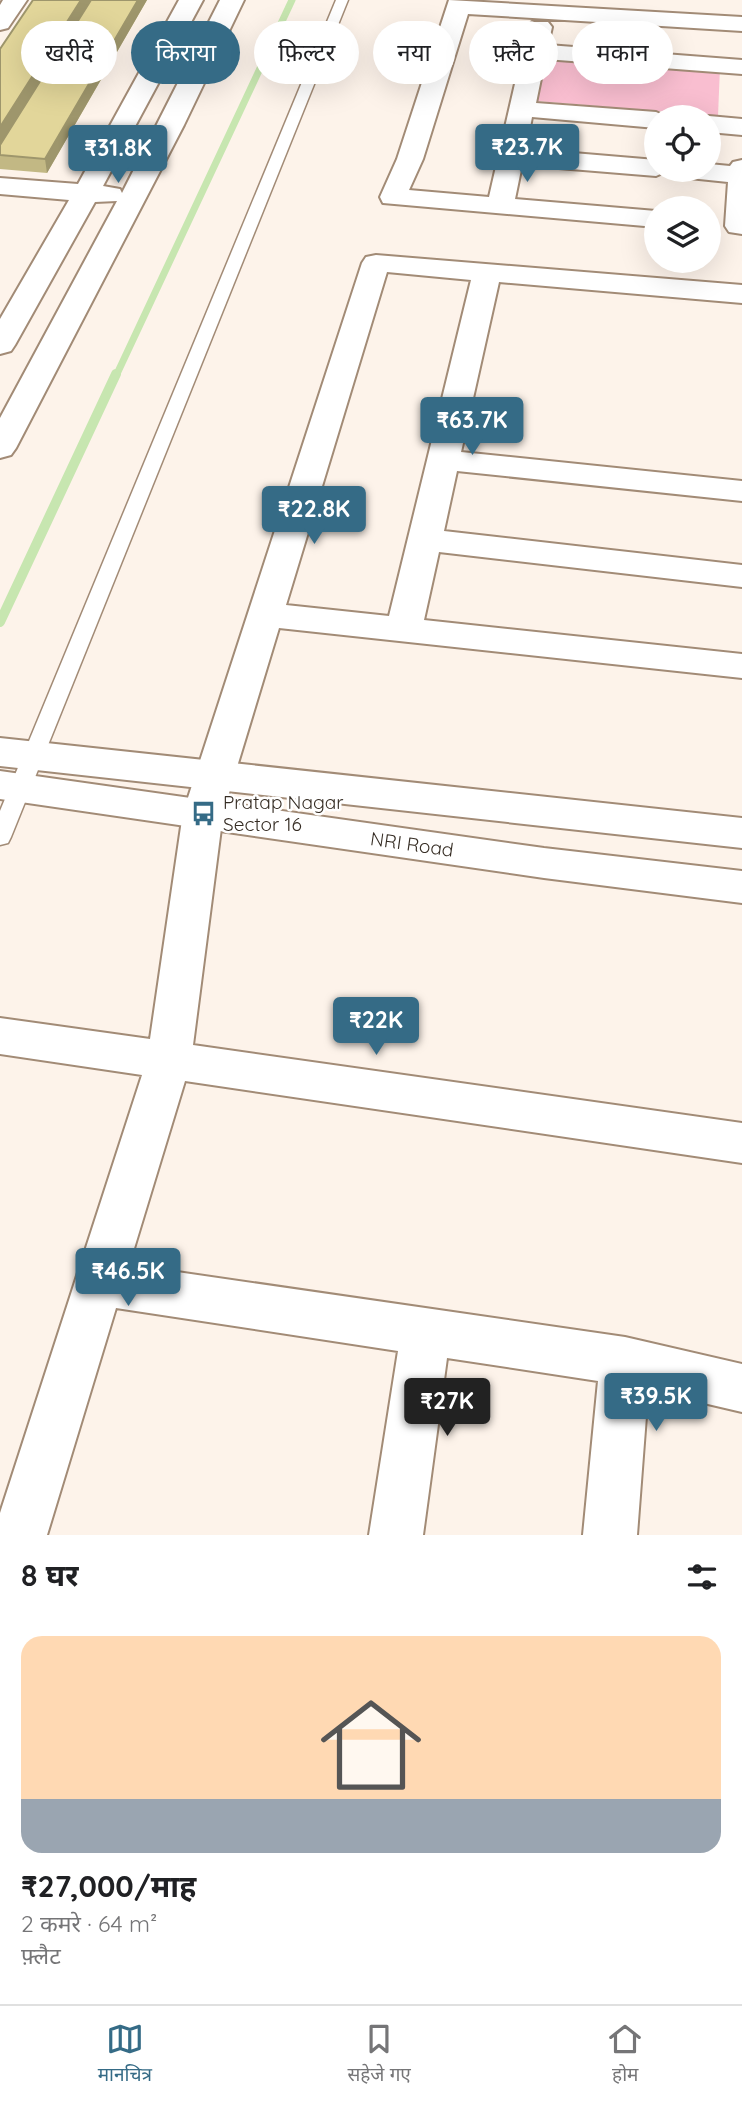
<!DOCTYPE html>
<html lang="hi">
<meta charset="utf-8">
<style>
:root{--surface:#fff;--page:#f2f2f2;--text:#202124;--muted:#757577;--line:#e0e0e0;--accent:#356b86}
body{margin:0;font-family:Quicksand,"Noto Sans Devanagari",sans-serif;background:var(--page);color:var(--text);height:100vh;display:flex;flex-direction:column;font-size:26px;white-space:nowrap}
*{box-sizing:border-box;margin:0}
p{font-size:23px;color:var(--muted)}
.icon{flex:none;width:38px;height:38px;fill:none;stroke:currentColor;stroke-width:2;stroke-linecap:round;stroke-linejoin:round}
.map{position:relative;height:1535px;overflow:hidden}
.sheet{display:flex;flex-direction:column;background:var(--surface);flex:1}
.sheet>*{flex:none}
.banner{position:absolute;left:21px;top:21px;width:700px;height:63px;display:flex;gap:14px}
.buttons{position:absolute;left:644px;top:105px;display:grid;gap:14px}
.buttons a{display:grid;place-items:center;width:77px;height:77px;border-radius:50%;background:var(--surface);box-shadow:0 7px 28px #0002;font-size:35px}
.price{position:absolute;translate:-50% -60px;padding:0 16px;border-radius:7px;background:var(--accent);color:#fff;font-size:23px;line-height:46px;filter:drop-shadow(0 2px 4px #0008)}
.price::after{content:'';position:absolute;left:50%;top:42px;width:21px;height:16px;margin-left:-10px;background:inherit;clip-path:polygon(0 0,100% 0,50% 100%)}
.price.active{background:#222;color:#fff}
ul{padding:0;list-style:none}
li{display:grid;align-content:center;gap:14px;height:371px;padding:0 21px}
li span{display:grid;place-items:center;height:217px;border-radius:21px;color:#555}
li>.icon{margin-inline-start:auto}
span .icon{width:126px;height:126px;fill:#fffc;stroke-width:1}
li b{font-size:30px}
h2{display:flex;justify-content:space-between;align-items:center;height:84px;padding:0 21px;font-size:30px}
.pill{padding:0 24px;border-radius:32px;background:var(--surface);box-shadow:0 7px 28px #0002;font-size:24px;line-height:63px}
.pill.active{background:var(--accent);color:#fff}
.tab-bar{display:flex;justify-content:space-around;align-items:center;height:98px;border-top:2px solid var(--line);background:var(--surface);font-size:19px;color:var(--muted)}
.tab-bar a{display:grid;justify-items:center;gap:4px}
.tab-bar .active{color:var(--accent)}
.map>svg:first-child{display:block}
</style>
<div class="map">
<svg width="742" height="1535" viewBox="0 0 742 1535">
<rect width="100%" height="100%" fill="#fdf3ea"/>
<!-- green -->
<path fill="#f9bed0" d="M 540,53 L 720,67 L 718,116 L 524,100 Z"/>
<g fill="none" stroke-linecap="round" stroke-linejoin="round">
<!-- stream-far1 -->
<path stroke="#c7e6b0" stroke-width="7" d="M 116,376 L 292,0"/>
<!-- stream -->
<path stroke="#c7e6b0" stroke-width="10" d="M 0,622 L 116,374"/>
<defs>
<path id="lane" d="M 336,0 L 348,0 L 11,837 L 8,843 L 0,845 L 0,811 Z"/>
<path id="street" d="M 3,0 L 27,0 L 8,28 L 0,30 L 0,5 Z
M 449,0 L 742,17 L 742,31 L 468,14 L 423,159 L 409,190 L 489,197 L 528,27 L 532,22 L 548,22 L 552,27 L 548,45 L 742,60 L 742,74 L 545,59 L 536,103 L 656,112 L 667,117 L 656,117 L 656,128 L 532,117 L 526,149 L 656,160 L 656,170 L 709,170 L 709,164 L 730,166 L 733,162 L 742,160 L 742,234 L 729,232 L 725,226 L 728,182 L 670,176 L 667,171 L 656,176 L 522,165 L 515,199 L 656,211 L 656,227 L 383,203 L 380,197 L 397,159 Z
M 709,116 L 742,119 L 742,135 L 709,132 L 709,117 L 705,117 Z
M 376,255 L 742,285 L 742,303 L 499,282 L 461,452 L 742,481 L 742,501 L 457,471 L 444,531 L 742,565 L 742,587 L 439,552 L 424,620 L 742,654 L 742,678 L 279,628 L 223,813 L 193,1045 L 742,1123 L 742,1163 L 185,1081 L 129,1265 L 625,1337 L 742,1364 L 742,1412 L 648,1390 L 637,1535 L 583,1535 L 598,1381 L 447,1358 L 423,1535 L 369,1535 L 398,1351 L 116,1308 L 47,1535 L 0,1535 L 0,1513 L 142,1075 L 0,1054 L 0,1018 L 150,1039 L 183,813 L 362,263 L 366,257 ZM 387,272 L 471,280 L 389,616 L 286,605 Z"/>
<path id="secondary" d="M 179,0 L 203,0 L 103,186 L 120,189 L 122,193 L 220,0 L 244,0 L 184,125 L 16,448 L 11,455 L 0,458 L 0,418 L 117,201 L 95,202 L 15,345 L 11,351 L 0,354 L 0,319 L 69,200 L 0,194 L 0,178 L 78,184 Z
M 0,738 L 742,818 L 742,848 L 0,766 Z
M 0,771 L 544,848 L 742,871 L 742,903 L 544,878 L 0,799 Z"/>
</defs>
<!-- lane casing -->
<use href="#lane" stroke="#a28b76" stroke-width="3"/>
<!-- street casing -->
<use href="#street" stroke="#a28b76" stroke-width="4"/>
<!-- secondary casing -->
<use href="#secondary" stroke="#a28b76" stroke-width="4"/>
<!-- lane -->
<use href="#lane" fill="#fff" fill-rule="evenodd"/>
<!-- street -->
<use href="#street" fill="#fff" fill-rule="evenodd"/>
<!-- secondary -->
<use href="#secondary" fill="#fff" fill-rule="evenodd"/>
</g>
<!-- wall -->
<path fill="#c2b884" d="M 91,0 L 147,0 L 47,173 L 0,169 L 0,145 Z"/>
<!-- shaded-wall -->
<path fill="#9e966c" d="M 81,0 L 91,0 L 0,145 L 0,127 Z
M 138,0 L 147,0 L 47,173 L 45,159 Z"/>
<!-- building -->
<path fill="#e2d69a" stroke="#9e966c" stroke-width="2" d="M 33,0 L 81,0 L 0,127 L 0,49 Z
M 91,0 L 138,0 L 45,159 L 0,155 L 0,145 Z"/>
<!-- icons -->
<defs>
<symbol id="bus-bare" viewBox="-9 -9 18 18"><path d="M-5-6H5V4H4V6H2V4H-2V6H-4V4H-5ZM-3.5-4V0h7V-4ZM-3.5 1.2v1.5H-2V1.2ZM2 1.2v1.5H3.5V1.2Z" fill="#356b86" stroke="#fff" stroke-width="2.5" paint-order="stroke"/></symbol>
</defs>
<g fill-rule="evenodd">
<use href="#bus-bare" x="186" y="796" width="35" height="35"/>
</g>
<g text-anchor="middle" stroke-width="5" stroke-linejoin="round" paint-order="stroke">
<!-- poi labels -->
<g font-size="19" fill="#352c23" stroke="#fff" text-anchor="start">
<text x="223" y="809">Pratap Nagar<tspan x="223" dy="22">Sector 16</tspan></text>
</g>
<!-- street labels -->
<g font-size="19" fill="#352c23" stroke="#fff">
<text transform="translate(412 844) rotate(8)" y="7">NRI Road</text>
</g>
</g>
</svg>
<div class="buttons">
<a><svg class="icon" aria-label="locate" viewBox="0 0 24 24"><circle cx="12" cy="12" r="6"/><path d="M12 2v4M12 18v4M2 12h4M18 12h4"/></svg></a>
<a><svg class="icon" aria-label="layers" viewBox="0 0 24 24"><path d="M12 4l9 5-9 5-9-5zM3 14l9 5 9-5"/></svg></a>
</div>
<b class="price" style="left:527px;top:184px">₹23.7K</b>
<b class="price" style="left:118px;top:185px">₹31.8K</b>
<b class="price" style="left:472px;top:457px">₹63.7K</b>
<b class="price" style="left:314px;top:546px">₹22.8K</b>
<b class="price" style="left:376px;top:1057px">₹22K</b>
<b class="price" style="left:128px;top:1308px">₹46.5K</b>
<b class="price" style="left:656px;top:1433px">₹39.5K</b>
<b class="price active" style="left:447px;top:1438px">₹27K</b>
<div class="banner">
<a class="pill">खरीदें</a>
<a class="pill active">किराया</a>
<a class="pill">फ़िल्टर</a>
<a class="pill">नया</a>
<a class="pill">फ़्लैट</a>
<a class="pill">मकान</a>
</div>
</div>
<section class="sheet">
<h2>8 घर<svg class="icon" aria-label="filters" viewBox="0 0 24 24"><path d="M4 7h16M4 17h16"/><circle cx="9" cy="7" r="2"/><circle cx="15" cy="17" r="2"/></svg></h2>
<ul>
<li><span style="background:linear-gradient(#ffd9b3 75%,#9aa5b1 0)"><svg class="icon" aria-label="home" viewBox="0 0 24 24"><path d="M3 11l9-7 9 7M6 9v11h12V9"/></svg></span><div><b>₹27,000/माह</b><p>2 कमरे · 64 m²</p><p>फ़्लैट</p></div></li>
</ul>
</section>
<nav class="tab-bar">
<a class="active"><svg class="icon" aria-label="map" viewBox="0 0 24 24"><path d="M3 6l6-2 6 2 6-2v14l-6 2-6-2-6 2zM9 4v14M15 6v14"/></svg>मानचित्र</a>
<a><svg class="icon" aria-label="saved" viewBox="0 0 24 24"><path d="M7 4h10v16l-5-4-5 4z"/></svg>सहेजे गए</a>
<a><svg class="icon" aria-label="home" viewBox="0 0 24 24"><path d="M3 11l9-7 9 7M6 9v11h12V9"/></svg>होम</a>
</nav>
